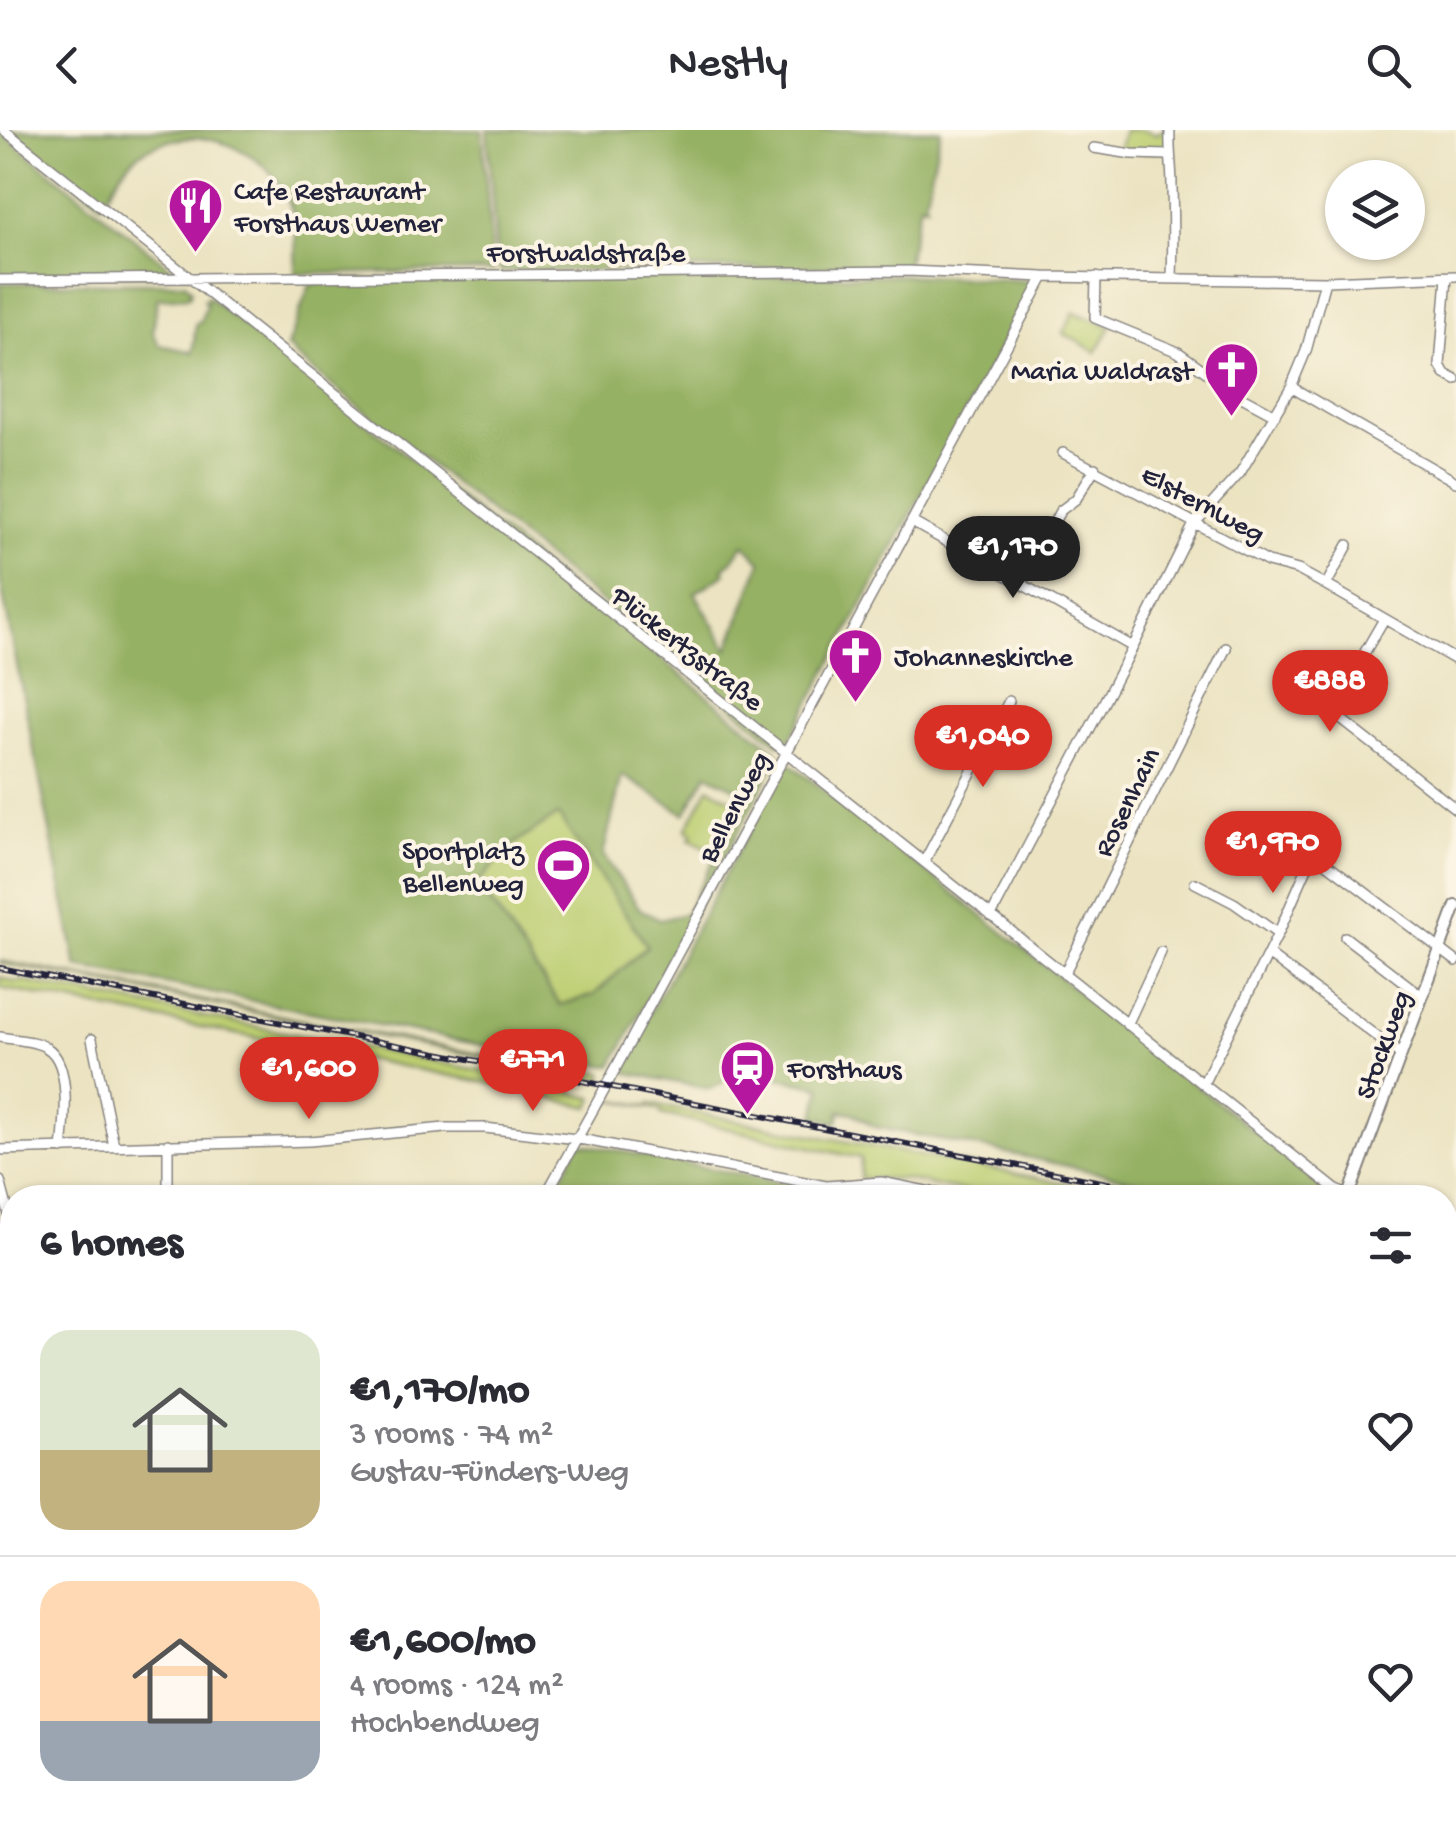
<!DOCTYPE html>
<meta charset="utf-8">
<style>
:root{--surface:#fff;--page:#f2f2f3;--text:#2b2b33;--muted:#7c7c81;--line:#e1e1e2;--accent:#d93025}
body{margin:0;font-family:"Gochi Hand",sans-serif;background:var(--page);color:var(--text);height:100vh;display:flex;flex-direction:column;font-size:38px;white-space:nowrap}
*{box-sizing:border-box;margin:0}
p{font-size:32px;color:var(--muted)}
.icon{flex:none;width:55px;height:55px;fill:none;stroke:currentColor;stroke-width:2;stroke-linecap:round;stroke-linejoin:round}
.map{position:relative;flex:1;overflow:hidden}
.drawer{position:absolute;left:0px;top:1055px;width:1458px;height:640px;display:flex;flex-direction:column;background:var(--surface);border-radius:40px 40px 0 0;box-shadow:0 2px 8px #0004}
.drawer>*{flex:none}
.controls{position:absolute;left:1325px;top:30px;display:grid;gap:20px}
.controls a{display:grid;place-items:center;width:100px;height:100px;border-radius:50%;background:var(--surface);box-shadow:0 2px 8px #0004;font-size:50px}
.price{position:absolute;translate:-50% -85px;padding:0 22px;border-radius:35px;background:var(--accent);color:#fff;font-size:32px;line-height:65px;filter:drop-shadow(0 2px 5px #0008)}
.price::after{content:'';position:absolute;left:50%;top:60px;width:30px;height:22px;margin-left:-15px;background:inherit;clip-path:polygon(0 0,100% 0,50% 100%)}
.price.current{background:#222;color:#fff}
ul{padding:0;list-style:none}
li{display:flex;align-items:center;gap:30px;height:250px;padding:0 40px}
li+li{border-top:2px solid var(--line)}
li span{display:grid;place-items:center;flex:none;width:280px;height:200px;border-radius:30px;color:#555}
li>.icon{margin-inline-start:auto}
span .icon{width:120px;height:120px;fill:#fffc;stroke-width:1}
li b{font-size:42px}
h2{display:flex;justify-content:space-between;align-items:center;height:120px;padding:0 40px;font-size:42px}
header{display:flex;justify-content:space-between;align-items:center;height:130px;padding:0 40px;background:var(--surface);font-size:45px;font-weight:600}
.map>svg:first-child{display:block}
</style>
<header><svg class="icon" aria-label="back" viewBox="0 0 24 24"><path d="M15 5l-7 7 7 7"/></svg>Nestly<svg class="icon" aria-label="search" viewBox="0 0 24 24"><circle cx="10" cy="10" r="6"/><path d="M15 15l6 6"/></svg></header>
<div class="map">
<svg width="1456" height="1695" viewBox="0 0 1456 1695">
<rect width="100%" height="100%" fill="#fcf5e5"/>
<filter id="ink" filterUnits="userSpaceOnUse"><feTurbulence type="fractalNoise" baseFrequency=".01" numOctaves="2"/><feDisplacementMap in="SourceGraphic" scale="20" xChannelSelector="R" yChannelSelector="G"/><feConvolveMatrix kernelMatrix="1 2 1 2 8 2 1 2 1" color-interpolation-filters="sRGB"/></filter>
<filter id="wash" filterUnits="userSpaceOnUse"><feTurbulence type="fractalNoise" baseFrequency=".0048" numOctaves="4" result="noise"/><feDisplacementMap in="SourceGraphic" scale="40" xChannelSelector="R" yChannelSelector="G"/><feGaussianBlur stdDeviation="2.25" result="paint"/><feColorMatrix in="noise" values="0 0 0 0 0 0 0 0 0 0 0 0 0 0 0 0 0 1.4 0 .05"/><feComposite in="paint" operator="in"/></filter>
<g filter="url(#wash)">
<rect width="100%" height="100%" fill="#ebe3c1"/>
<!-- green -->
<path fill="#bcce71" stroke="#6f7856" stroke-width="2.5" d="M 1124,0 L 1144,0 L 1158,4 L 1159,0 L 1167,0 L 1168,16 L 1165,21 L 1118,21 Z
M 1074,182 L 1111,197 L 1096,222 L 1063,203 Z
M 709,657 L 739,673 L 714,722 L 690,709 L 693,704 L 686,700 Z
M 558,684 L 647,816 L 594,865 L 560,875 L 478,753 L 510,717 Z
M 0,831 L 526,933 L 603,943 L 603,950 L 0,833 Z
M 0,847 L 15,852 L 21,851 L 565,957 L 579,965 L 594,968 L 590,977 L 556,970 L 539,963 L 0,858 Z
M 609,969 L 649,976 L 650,974 L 1138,1067 L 993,1067 L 904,1049 L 860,1048 L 861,1028 C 794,1015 728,998 661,984 L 661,980 Z
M 841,1682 L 951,1683 L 959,1695 L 836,1695 Z
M 1124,1682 L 1155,1683 L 1179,1692 L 1183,1683 L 1194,1683 L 1217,1694 L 1119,1695 Z
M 974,1683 L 1059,1683 L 1043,1695 L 983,1695 Z"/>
<!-- forest -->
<path fill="#95b163" stroke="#5c6a4f" stroke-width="2.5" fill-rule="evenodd" d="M 10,0 L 482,0 L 493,141 L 295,144 C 295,122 298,95 290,75 C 271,25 219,0 167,11 C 155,15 142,20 133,29 C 120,40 111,60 102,74 Z
M 487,0 L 941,0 L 925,72 L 927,75 L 920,74 L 906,137 L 501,141 L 497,133 Z
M 0,2 L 170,137 L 172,141 L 167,144 L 0,146 Z
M 903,145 L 1037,151 L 789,611 L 786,614 L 779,614 L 294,225 L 294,222 L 287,217 L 310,154 L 317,154 L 319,150 ZM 744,414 L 761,432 L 728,520 L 695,463 L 726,443 L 723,438 L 732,431 Z
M 0,153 L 185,153 L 191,160 L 189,167 L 157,169 L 153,202 L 159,215 L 193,222 L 196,193 L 200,192 L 207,175 L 204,171 L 208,167 L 773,618 L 779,625 L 724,728 L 716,726 L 722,715 L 719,712 L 745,663 L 707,644 L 685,684 L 622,645 L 603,725 L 640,779 L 660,790 L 685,784 L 713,731 L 719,737 L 612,936 L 575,933 L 77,837 L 0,450 ZM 558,685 L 647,816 L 594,865 L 560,875 L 478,753 L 510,717 Z
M 787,631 L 1337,1067 L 1210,1067 L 998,1021 L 875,997 L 853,983 L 840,981 L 838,992 L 832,993 L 832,991 L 815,987 L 821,957 L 745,941 L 710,959 L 629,943 L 620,937 Z
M 579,1013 L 800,1056 L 796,1068 L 551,1068 Z
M 1445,1154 L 1456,1163 L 1456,1695 L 1216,1695 L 1194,1683 L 1445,1682 Z
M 1059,1683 L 1059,1682 L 1107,1683 L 1102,1695 L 1043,1695 Z"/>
</g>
<g filter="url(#ink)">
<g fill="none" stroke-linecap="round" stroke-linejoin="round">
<defs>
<path id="minor" d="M 4,0 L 1335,1059 L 1348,1066
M 1170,0 C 1169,20 1172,38 1172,57 C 1173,88 1173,118 1172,148
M 1094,18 L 1132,24 L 1168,25
M 1096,147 L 1095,188 L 1178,222 L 1240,266 L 1275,285
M 1447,147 L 1440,235 L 1445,244 L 1456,250
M 0,150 L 908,141 L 1044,147 L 1325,151 L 1456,146
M 1291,257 L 1456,352
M 1063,323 L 1268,432 L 1298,440 L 1326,455 L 1456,530
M 912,392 L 1133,517
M 1021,454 L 1060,381 L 1076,369 L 1095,338
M 1326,455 L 1348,415
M 1384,489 L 1336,572 L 1334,579 L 1342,590 L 1456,679
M 1272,692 L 1456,831
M 924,732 L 1009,571
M 1195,753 L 1234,773 L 1278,804
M 991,786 L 1133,517 L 1194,394 L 1240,343 L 1291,257 L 1306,221 L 1325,151
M 1345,807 L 1422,866
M 1268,824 L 1401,925
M 1064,844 L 1226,518
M 1127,895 L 1161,822
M 0,907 C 15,910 35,910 47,918 C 72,933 65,993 62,1019
M 92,909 L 114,1016
M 1203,954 L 1278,804 L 1313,724
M 168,1014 L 168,1068
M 0,1020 L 310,1011 L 445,998 L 485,998 L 585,1010 L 826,1056 L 881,1052 L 961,1068
M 0,1051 L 12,1095
M 544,1068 L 599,969 L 1044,147
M 0,1242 L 12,1242
M 0,1310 L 12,1309
M 203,1682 L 207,1695
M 794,1682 L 797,1695
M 296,1695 L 300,1682"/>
<path id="tertiary" d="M 1348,1068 L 1456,776
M 1445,1148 L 1456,1156
M 1113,1695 L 1118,1682"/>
</defs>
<!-- minor casing -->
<use href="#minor" stroke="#86827e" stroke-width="12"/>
<!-- tertiary casing -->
<use href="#tertiary" stroke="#86827e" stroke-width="14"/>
<!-- minor -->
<use href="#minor" stroke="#fff" stroke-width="9"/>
<!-- tertiary -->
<use href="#tertiary" stroke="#fff" stroke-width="10"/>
<defs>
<path id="rail" d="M 0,838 L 1184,1068
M 1445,1118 L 1456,1120"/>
</defs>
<!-- rail casing -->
<use href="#rail" stroke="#22223b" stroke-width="6"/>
<!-- rail -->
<use href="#rail" stroke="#fcf5e5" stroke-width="2.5" stroke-dasharray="8" stroke-linecap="butt"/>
</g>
</g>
<!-- icons -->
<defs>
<symbol id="restaurant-pin" viewBox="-11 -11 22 30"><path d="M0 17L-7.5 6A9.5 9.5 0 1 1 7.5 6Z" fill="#b5179e" stroke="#fcf5e5"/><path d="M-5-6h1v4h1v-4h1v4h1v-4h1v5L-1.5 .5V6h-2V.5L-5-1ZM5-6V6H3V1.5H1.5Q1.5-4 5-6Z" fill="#fff"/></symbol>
<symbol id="church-pin" viewBox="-11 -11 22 30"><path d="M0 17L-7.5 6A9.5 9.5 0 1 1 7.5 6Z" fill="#b5179e" stroke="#fcf5e5"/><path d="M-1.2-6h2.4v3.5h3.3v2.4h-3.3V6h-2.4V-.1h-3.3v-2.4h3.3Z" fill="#fff"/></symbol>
<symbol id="stadium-pin" viewBox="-11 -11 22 30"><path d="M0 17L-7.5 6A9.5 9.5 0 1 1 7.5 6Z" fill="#b5179e" stroke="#fcf5e5"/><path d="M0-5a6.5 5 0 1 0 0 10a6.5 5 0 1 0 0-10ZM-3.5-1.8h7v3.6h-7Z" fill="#fff"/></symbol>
<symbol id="station-pin" viewBox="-11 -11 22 30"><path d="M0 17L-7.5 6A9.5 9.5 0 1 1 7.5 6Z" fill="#b5179e" stroke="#fcf5e5"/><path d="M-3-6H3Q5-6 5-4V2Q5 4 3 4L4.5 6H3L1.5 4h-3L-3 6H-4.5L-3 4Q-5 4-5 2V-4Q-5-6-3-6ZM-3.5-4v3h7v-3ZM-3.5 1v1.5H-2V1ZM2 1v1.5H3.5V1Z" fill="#fff"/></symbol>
</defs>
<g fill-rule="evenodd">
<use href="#restaurant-pin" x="164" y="44" width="63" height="86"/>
<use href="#church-pin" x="1200" y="208" width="63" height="86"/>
<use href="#church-pin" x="824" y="494" width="63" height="86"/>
<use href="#stadium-pin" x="532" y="704" width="63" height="86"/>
<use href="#station-pin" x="716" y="906" width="63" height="86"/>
</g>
<g text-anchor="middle" stroke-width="8" stroke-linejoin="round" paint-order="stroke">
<!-- poi labels -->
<g font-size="28" fill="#22223b" stroke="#fcf5e5" text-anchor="start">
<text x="234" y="69">Cafe Restaurant<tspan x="234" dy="32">Forsthaus Werner</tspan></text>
<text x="1193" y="249" text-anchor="end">Maria Waldrast</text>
<text x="894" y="535">Johanneskirche</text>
<text x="524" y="729" text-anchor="end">Sportplatz<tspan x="524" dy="32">Bellenweg</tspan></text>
<text x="787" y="947">Forsthaus</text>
</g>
<!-- street labels -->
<g font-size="28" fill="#22223b" stroke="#fcf5e5">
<text x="586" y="131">Forstwaldstraße</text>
<text transform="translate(1204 372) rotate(28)" y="10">Elsternweg</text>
<text transform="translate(689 517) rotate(38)" y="10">Plückertzstraße</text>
<text transform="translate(1125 671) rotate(-64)" y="10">Rosenhain</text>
<text transform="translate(732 676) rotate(-62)" y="10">Bellenweg</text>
<text transform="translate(1381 914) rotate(-70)" y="10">Stockweg</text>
</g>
</g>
</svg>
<div class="controls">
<a><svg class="icon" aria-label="layers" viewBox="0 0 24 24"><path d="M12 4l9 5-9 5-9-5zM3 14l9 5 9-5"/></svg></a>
</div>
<b class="price current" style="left:1013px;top:471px">€1,170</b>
<b class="price" style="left:1330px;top:605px">€888</b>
<b class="price" style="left:983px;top:660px">€1,040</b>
<b class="price" style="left:1273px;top:766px">€1,970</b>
<b class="price" style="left:533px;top:984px">€771</b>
<b class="price" style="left:309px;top:992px">€1,600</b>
<section class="drawer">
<h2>6 homes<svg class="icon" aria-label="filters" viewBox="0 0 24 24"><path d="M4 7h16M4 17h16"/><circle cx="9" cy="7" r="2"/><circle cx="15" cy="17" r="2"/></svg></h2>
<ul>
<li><span style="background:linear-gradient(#dfe7d0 60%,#c2b280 0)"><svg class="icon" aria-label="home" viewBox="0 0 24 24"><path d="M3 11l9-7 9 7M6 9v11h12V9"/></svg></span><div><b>€1,170/mo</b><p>3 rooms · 74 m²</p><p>Gustav-Fünders-Weg</p></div><svg class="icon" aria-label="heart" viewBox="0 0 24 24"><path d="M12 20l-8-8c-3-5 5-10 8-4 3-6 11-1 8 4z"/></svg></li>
<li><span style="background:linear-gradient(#ffd9b3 70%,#9aa5b1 0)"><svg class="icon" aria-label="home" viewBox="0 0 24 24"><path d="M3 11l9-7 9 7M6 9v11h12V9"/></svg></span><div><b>€1,600/mo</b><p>4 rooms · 124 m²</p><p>Hochbendweg</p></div><svg class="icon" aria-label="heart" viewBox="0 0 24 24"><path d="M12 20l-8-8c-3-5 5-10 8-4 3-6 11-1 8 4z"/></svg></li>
</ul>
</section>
</div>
